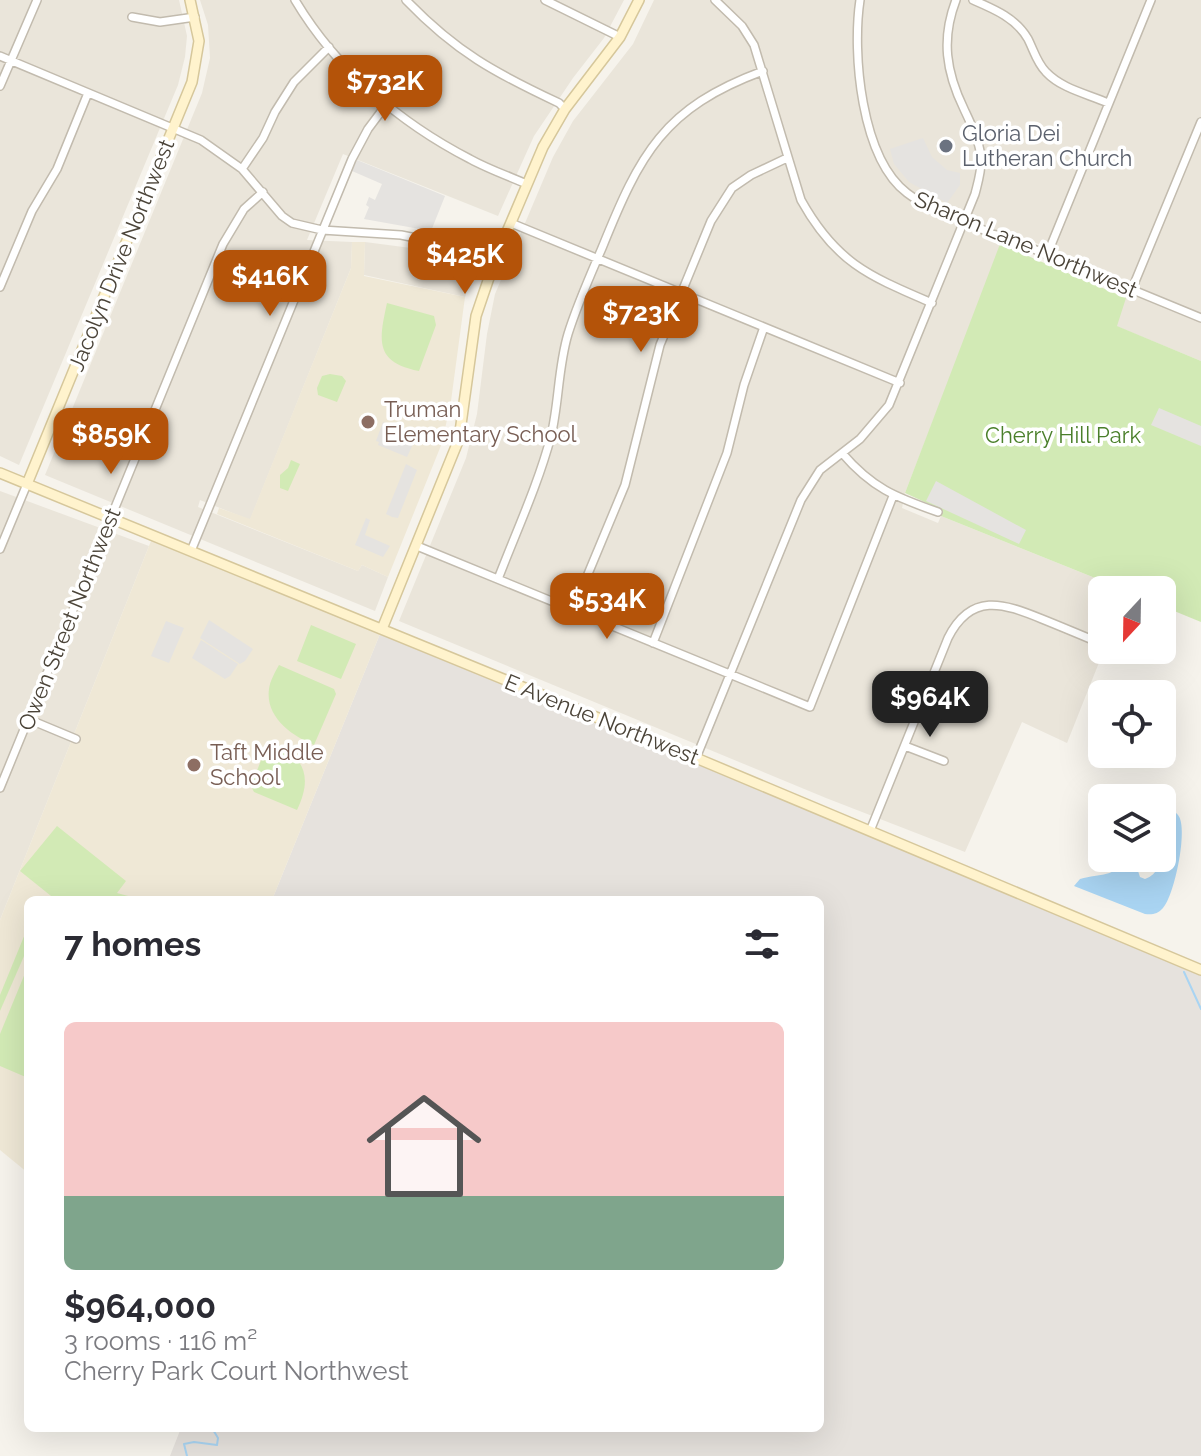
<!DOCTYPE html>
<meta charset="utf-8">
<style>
:root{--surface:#fff;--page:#f2f2f3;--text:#2b2b33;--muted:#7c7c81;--line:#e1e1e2;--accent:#b45309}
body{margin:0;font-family:Raleway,sans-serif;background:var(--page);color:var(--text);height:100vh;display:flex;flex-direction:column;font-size:30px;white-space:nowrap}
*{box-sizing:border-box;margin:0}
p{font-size:26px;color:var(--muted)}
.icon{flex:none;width:44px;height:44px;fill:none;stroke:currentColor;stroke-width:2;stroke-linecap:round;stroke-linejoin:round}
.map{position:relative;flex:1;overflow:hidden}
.drawer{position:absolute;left:24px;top:896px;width:800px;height:536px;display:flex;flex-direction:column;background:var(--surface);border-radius:12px;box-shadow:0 8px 32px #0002}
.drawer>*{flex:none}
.needle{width:52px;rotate:202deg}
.buttons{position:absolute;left:1088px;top:576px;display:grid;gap:16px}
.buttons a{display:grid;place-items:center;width:88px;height:88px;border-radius:12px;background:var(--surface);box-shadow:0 8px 32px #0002;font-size:40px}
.price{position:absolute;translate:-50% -68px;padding:0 18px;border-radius:16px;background:var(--accent);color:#fff;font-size:26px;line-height:52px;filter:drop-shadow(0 2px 4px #0008)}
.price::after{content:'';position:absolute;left:50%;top:48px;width:24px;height:18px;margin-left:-12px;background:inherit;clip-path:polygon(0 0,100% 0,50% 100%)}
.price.current{background:#222;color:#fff}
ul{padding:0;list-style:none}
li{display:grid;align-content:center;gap:16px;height:424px;padding:0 40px}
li+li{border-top:2px solid var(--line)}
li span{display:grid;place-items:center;height:248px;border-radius:12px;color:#555}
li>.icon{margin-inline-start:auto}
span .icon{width:144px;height:144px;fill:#fffc;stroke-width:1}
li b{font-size:34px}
h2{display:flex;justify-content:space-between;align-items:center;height:96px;padding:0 40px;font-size:34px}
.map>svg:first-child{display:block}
</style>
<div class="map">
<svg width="1201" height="1456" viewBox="0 0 1201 1456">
<rect width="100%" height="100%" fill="#f6f3ec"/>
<!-- residential -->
<path fill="#eae5da" d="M 0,0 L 179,0 L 187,36 L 185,57 L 178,85 L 19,465 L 0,456 Z
M 200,0 L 624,0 L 604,38 L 573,78 L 534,136 L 498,216 L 343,154 L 307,240 L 352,242 L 351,268 L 250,520 L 200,500 L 198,507 L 358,571 L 362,565 L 388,577 L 375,611 L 45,475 L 202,93 L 210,58 L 208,25 Z
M 654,0 L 1201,0 L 1201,361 L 1116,326 L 1130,282 L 1007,231 L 905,493 L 902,508 L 938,523 L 941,516 L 1125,590 L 1102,590 L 1102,650 L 1104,650 L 1067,743 L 1022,722 L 965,852 L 826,798 L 399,621 L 466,458 L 477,414 L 487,334 L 495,294 L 553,157 L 573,121 L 633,44 Z
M 365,242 L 411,248 L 477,265 L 465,297 L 364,275 Z
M 0,491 L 149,546 L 0,920 Z"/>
<!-- industrial -->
<path fill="#e6e2dd" d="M 382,629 L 1201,970 L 1201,1456 L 170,1456 L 181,1428 L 820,1428 L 820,900 L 272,900 Z"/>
<!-- education -->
<path fill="#efe8d6" d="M 352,242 L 365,242 L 364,276 L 465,297 L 451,401 L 442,443 L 388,577 L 362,565 L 358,571 L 217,514 L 219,508 L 250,519 L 351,268 Z
M 153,536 L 382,629 L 272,900 L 28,900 L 28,1173 L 0,1150 L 0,920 Z"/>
<!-- green -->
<path fill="#d2eab5" d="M 1000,244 L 1126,298 L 1117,326 L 1201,361 L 1201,622 L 1162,606 L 1162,590 L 1125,590 L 941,516 L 942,510 L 905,493 Z
M 387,303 L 434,316 L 436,325 L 419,371 C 374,362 379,340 387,303 Z
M 330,374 L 342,376 L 346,381 L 337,402 L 318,395 L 317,388 L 322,376 Z
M 291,460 L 300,464 L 288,491 L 280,488 L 280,475 L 288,468 Z
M 311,625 L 356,644 L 341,679 L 297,661 Z
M 279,665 L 334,689 L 336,694 L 314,745 C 292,736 265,717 269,689 C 270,681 275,672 279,665 Z
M 269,740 C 303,755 314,775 297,810 L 254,792 L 251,786 Z
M 57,826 L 126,881 L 117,893 L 143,900 L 56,900 L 20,871 Z
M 27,929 L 28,947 L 0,1011 L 0,995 Z
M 28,966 L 28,1078 L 0,1066 L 0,1034 Z"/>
<!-- parking -->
<path fill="#e5e3e0" d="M 923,138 L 932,157 L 947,170 L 960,173 L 960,185 L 947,203 L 909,182 L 894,164 L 890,149 Z
M 357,160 L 445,196 L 431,231 L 364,219 L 369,207 L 366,205 L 369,197 L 375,200 L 382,184 L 352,171 Z
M 1159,408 L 1201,426 L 1201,446 L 1151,425 Z
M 383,422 L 410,433 L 408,439 L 414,442 L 407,457 L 378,445 L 379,442 L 376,441 Z
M 406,464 L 417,470 L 398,518 L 392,517 L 386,514 Z
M 936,481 L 1026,530 L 1019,544 L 926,501 Z
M 366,518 L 370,520 L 365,535 L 390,546 L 383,557 L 355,545 Z
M 209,620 L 253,649 L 245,661 L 240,664 L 200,638 Z
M 166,621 L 184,628 L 169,663 L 151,656 Z
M 201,640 L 238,664 L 230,676 L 225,679 L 192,658 Z"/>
<!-- water -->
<path fill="#a9d4f2" d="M 1162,805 C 1168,806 1174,810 1178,815 C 1189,828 1174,897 1163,908 C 1158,914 1152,915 1145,914 L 1074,886 L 1080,879 C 1101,873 1114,878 1128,858 L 1147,858 L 1137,868 L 1140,877 L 1145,879 C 1171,870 1162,827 1162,805 Z"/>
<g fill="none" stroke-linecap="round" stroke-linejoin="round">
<!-- stream -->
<path stroke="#a9d4f2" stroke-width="2" d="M 1184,972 L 1201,1009
M 187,1456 L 184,1444 L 194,1442 L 217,1445 L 218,1438 L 212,1428"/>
<defs>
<path id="street" d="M 295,0 C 336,69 400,123 470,159 C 488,169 508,176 527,184
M 406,0 C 456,52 495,73 559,103 L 565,109
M 545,0 L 620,37
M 715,0 L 742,26 L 754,45 L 801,200 C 836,263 869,276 932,303
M 860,0 C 852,53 861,158 907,193 C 932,212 964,218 991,234 L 1002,236 L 1201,318
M 973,0 C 994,9 1016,18 1028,39 C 1034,51 1037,63 1046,72 C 1062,89 1088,94 1108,103
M 132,17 L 160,22 L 195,17
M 0,56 L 201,140 L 242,169 L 282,216 L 292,223 L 322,230 L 401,235 L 436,242 L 495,260
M 0,86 L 37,0
M 242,169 L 263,138 L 275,112 L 294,82 L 329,47
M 511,223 L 900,383
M 1047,255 L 1151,0
M 0,287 L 32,211 L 57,169 L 88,93
M 1132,289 L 1201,122
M 842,453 C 872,488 895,497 938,512
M 417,546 L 810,707 L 893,496
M 0,549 L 27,484
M 191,551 L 352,159 L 368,129 L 386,105
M 498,579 C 516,532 538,485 551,436 C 559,403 558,367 568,334 C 577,305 590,276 602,248 C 640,154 663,108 763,71
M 573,610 L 625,485 L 660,345 L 711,221 L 732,188 L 751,175 L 787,158
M 653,643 L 727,453 L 744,385 L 764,327
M 28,719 L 76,739
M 905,746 L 944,761
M 696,758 L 801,500 L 820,470 L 860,439 L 889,405 L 975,194 C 978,182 982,170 981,157 C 979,140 971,124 964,109 C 946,72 941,39 956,0
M 0,788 L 223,244 L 244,209 L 263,192
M 870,831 L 948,638 C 971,592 1003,603 1042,619 C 1062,627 1081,635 1100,643"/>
<path id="secondary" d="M 0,473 L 696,758 L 1201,970
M 27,484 L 192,82 L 199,41 L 190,0
M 382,629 L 459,439 L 476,316 L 495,260 L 543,147 L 565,109 L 620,37 L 639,0"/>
</defs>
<!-- street casing -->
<use href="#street" stroke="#c2bbae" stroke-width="10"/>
<!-- secondary casing -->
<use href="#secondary" stroke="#d6c79b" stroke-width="12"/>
<!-- street -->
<use href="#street" stroke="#fff" stroke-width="7"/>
<!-- secondary -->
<use href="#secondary" stroke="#fff3cd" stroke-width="9"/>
</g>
<!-- markers -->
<circle fill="#6b7280" stroke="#fff" stroke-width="3" cx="946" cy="146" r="8"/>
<g fill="#8d6e63" stroke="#fff" stroke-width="3">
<circle cx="368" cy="422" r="8"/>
<circle cx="194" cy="765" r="8"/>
</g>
<g text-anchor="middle" stroke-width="7" stroke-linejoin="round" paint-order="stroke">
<!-- worship labels -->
<g font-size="22" fill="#5b616d" stroke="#fff" text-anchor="start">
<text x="962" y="141">Gloria Dei<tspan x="962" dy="25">Lutheran Church</tspan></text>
</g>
<!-- street labels -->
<g font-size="22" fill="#4b4439" stroke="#fff">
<text transform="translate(1026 244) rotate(23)" y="8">Sharon Lane Northwest</text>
<text transform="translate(121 255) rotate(-68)" y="8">Jacolyn Drive Northwest</text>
<text transform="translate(69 619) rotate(-68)" y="8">Owen Street Northwest</text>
<text transform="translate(602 719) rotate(22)" y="8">E Avenue Northwest</text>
</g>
<!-- education labels -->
<g font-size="22" fill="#785e54" stroke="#fff" text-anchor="start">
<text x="384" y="417">Truman<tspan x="384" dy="25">Elementary School</tspan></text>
<text x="210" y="760">Taft Middle<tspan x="210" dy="25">School</tspan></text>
</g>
<!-- park labels -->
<g font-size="22" fill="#4a7f2a" stroke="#fff">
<text x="1063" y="443">Cherry Hill Park</text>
</g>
</g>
</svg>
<div class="buttons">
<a><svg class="needle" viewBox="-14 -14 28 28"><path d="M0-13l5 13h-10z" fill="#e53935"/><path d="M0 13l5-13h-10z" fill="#7c7c81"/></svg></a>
<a><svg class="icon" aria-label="locate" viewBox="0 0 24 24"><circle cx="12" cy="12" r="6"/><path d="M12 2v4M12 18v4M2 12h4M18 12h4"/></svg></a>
<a><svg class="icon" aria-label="layers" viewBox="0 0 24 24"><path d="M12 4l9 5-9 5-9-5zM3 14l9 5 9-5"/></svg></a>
</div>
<b class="price" style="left:385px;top:123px">$732K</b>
<b class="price" style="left:465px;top:296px">$425K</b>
<b class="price" style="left:270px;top:318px">$416K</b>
<b class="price" style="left:641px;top:354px">$723K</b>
<b class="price" style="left:111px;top:476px">$859K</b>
<b class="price" style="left:607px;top:641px">$534K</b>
<b class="price current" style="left:930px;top:739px">$964K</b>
<section class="drawer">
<h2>7 homes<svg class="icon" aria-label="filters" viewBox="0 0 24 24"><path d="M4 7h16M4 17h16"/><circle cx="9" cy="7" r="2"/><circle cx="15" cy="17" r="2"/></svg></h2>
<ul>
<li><span style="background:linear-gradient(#f6c9c9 70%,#7fa58c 0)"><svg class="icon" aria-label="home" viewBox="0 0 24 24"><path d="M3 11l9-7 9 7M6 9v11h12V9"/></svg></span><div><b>$964,000</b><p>3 rooms · 116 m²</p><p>Cherry Park Court Northwest</p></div></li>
</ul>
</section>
</div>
